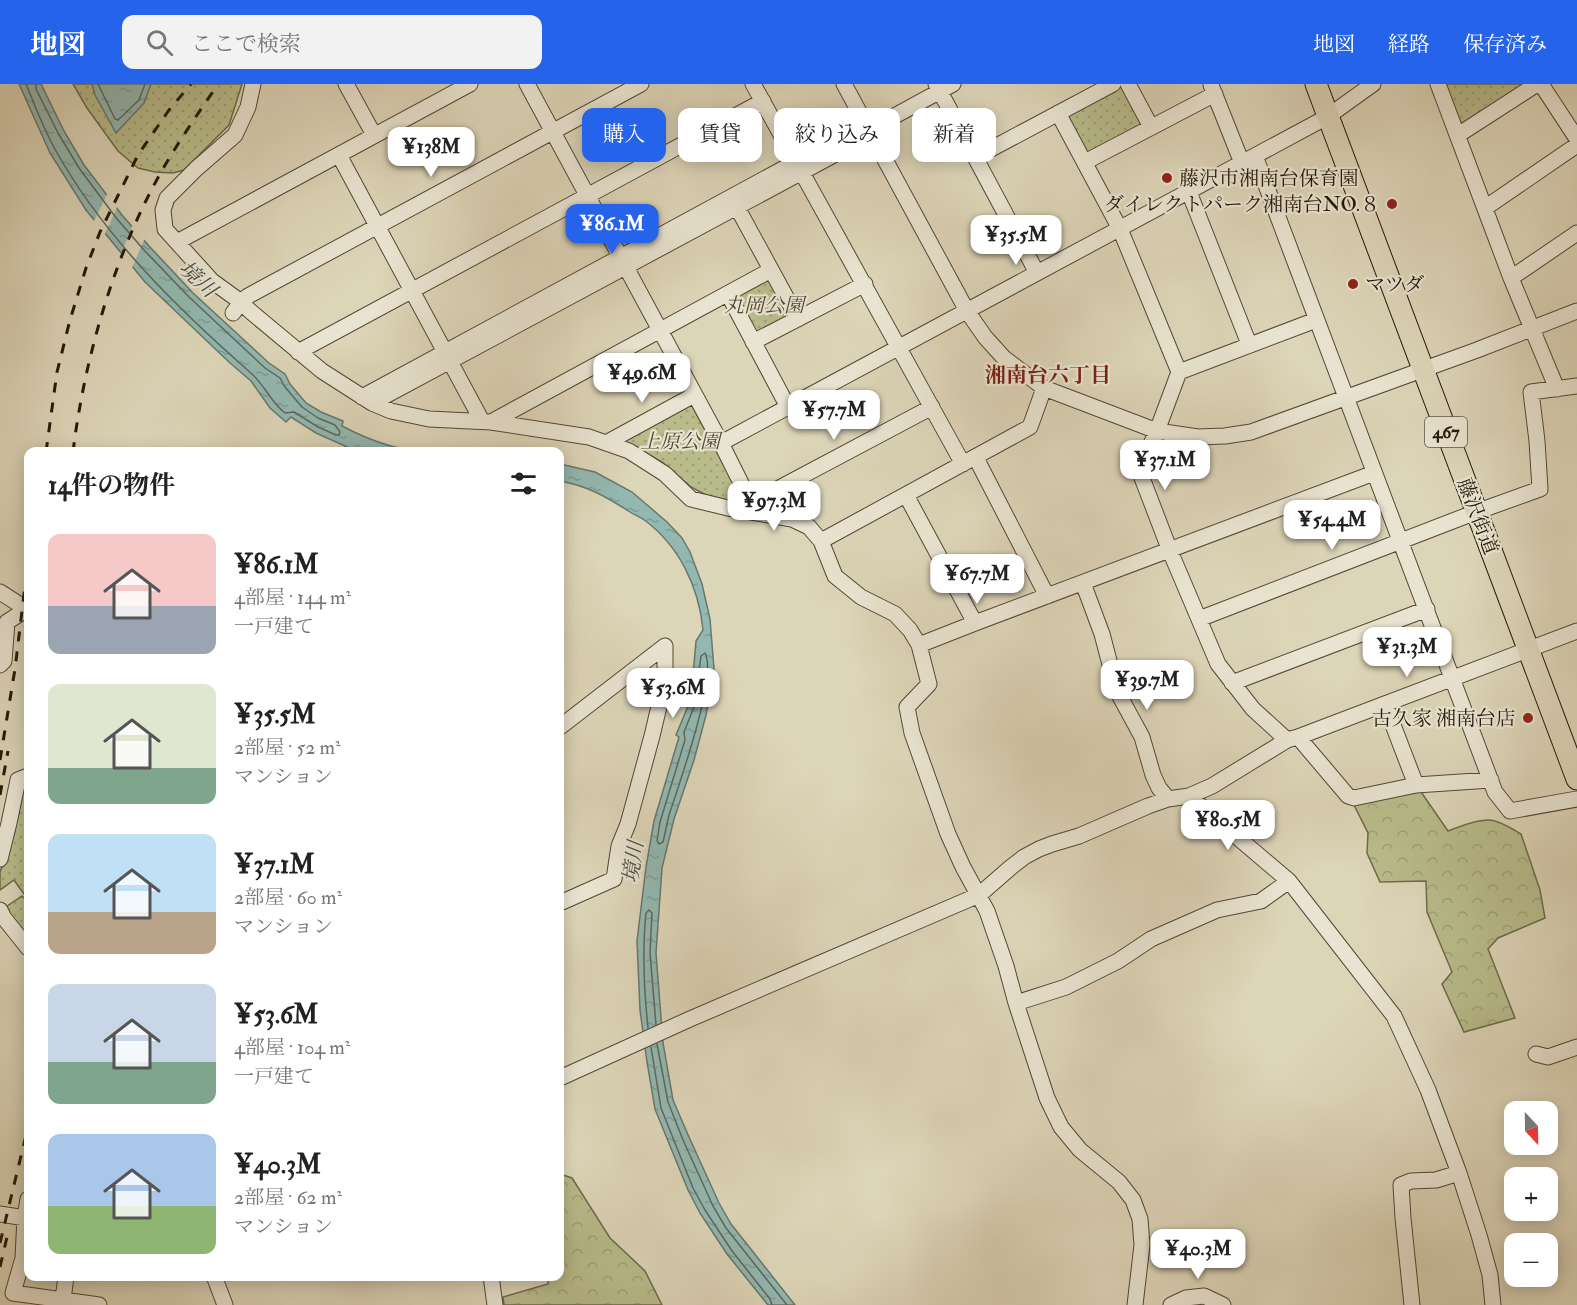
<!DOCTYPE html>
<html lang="ja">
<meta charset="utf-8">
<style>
:root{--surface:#fff;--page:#f2f2f2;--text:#222;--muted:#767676;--accent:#2563eb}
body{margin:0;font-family:"IM FELL Double Pica","Noto Serif JP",serif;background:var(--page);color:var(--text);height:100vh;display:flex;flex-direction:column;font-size:22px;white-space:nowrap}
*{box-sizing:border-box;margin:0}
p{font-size:20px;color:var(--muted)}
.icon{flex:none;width:33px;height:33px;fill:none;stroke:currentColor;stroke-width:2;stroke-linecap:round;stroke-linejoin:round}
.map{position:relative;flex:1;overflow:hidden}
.sheet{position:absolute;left:24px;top:363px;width:540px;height:834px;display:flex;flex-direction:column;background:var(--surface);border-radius:12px;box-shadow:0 3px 15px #0003}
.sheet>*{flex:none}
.top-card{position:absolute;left:582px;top:24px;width:570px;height:54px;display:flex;gap:12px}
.needle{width:39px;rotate:158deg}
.fabs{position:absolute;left:1504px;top:1017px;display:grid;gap:12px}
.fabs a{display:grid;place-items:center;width:54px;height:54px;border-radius:12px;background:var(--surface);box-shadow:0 3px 15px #0003;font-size:30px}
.price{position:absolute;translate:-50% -51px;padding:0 14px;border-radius:12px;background:#fff;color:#222;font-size:20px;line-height:39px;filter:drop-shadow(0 2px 3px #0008)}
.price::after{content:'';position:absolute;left:50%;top:36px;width:18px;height:14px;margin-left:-9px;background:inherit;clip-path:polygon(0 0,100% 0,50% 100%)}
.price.active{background:var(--accent);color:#fff}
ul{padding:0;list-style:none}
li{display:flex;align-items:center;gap:18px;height:150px;padding:0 24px}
li span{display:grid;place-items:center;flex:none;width:168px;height:120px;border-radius:12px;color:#555}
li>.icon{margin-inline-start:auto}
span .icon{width:72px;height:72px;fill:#fffc;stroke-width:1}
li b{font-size:26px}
h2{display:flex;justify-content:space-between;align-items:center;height:72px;padding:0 24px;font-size:26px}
.pill{padding:0 21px;border-radius:12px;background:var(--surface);box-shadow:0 3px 15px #0003;font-size:21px;line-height:54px}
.pill.active{background:var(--accent);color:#fff}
header{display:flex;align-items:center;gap:36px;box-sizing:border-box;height:84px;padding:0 30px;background:var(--accent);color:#fff}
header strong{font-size:28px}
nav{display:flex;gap:33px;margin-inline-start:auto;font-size:21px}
.search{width:420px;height:54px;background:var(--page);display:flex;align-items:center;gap:15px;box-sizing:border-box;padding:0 21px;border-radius:12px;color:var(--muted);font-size:22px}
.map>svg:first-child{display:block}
</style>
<header>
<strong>地図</strong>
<div class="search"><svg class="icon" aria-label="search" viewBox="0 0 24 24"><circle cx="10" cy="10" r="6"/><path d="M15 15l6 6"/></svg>ここで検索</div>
<nav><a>地図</a><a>経路</a><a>保存済み</a></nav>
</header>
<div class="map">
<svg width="1577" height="1221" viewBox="0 0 1577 1221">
<defs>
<pattern id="grass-dots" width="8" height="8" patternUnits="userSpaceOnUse" patternTransform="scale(1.5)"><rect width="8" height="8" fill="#b8bb8a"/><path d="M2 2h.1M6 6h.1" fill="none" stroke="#9ea076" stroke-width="1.8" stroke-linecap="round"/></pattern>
<pattern id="forest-crowns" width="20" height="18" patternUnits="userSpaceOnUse" patternTransform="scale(1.5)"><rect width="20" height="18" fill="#b8bb8a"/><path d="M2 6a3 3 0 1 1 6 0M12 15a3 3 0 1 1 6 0" fill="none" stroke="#9ea076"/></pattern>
<pattern id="water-ripples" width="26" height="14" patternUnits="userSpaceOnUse" patternTransform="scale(1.5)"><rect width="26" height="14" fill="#93b8b1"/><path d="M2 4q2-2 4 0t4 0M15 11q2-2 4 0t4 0" fill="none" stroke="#7e9d97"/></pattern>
</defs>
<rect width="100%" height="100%" fill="#ddd5b8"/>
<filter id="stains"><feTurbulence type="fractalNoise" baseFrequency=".00333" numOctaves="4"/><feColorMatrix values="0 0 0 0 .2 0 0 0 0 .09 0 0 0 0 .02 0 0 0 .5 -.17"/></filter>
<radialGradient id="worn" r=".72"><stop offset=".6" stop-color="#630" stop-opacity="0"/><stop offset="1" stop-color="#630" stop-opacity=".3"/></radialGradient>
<!-- grass -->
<path fill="url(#grass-dots)" stroke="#6e6a4a" stroke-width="1.5" d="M 73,0 L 242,0 L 229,41 L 184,86 L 173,89 L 155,88 L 138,84 L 118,67 L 87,24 Z
M 1445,0 L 1528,0 L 1460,42 Z
M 1119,2 L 1123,3 L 1143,39 L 1141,43 L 1087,69 L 1067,33 L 1069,29 Z
M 774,192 L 794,231 L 756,251 L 735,212 Z
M 690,318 L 745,421 L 706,411 L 691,403 L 662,378 L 632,361 L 621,358 Z
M 28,697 L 28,808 L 24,810 L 14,796 L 0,806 L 0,788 L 3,780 L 22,699 Z
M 28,810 L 28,846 L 21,851 L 3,825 L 22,812 L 24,814 Z"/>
<!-- forest -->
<path fill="url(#forest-crowns)" stroke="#6e6a4a" stroke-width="1.5" d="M 1419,705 L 1448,747 C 1458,743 1480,735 1490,736 C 1501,737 1512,745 1521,750 L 1540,806 L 1545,834 L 1498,854 L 1488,865 L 1515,934 L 1464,948 L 1442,900 L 1452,888 L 1427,828 L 1426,797 L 1380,798 L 1367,769 L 1368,749 L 1352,717 Z
M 560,1090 L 572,1094 L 610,1154 L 645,1187 L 662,1221 L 504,1221 L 503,1213 L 548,1200 L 548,1193 L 560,1192 Z"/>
<!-- water -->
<path fill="url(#water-ripples)" stroke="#66786f" stroke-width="1.5" d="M 19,0 L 41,0 L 64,47 L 84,81 L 122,131 L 149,162 L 193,209 L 269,279 L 285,290 L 290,300 L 306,319 L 321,328 L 343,337 L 342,342 C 365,354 394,366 421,367 L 356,367 L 316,349 L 291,333 L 286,338 L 270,324 L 251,297 L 230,279 L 145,198 L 86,126 L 50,69 Z
M 92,0 L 151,0 L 144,19 L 116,49 L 95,11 Z
M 560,380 L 595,388 L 632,408 L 667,438 L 682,454 L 690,468 L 702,500 L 710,535 L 714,585 L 706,631 L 694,676 L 674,735 L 662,784 L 656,869 L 663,959 L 673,1016 L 689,1053 L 719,1119 L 731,1140 L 795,1221 L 768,1221 L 727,1170 L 700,1129 L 688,1106 L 655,1025 L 647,978 L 640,926 L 637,857 L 646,783 L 654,737 L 679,653 L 676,651 L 688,622 L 693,592 L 696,557 L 703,546 C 699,503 679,461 643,435 C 638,432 632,430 627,426 C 603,411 587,402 560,397 Z"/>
<!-- pier -->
<path fill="#ddd5b8" d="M 108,108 L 118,121 L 104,152 L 93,139 Z
M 133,140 L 145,154 L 131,186 L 120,172 Z"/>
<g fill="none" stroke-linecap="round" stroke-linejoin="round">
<!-- shore -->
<path stroke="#5b685e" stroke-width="1.5" d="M 26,0 C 35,22 44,46 56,67 C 105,154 178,225 252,290 C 265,302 271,318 285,329 L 294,328 L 318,343 L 336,351 L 339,351 L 340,348 L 335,341 L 318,334 L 302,323 L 285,303 L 280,294 L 265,284 L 189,213 L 144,166 L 117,135 L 79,84 L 58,49 L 36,5 L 36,0
M 98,0 L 115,35 L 118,36 L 139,16 L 145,0
M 705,569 C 718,592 678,703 669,731 C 667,740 665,749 663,758 L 659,760 L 657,757 L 660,738 L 685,656 L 684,648 L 694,623 L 701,572 Z
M 648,944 C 644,906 642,867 646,829 L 649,826 L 652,829 L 650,869 L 656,941
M 657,960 L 668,1018 L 683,1056 L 713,1122 L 726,1144 L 787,1221
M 651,963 L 661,1024 L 693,1104 L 705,1126 L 732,1167 L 770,1215 L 772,1221"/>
<defs>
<path id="minor" d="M 253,0 L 248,23 L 235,51 L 196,85 L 167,114 L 163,126 L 165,145 L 212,197 L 241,218 L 250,227 L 322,287 L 372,319 L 391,327 L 429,335 L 491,338 L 589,353 L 629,367 L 665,390 L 691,415 L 728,424 L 792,435 L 809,443 L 821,457 L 835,492 L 861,513 L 895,530 L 910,546 L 919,561 L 929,600 L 907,623 L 912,649 L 948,750 L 963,783 L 987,827 L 1006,882 L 1016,919 L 1047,1014 L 1061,1043 L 1080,1066 L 1119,1098 L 1133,1116 L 1140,1135 L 1142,1161 L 1135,1221
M 346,0 L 374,51
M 527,0 L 721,359 L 756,429
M 753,0 L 963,380
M 844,0 L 967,227 L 985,253 L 1004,274 L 1044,304 L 1157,347 L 1198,353 L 1225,352 L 1251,348 L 1477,266 L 1577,227
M 936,0 L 1037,189
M 1128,0 L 1151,43
M 1438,0 L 1511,194 L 1557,305
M 1541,0 L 1577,55
M 1211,1 L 1242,79
M 1058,29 L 1120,145 L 1179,288 L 1157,347 L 1139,386 L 1170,467 L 1218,580 L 1253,625 L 1287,656
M 1458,51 L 1537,0
M 339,71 L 482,337
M 1255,72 L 1495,708 L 1510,727 L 1577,715
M 976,73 L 1113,0
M 1085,78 L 1215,10
M 1189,108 L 1249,260
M 732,114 L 798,235
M 1485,124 L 1577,61
M 177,158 L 470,0
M 1511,194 L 1577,149
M 728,210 L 788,323
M 233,229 L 241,218 L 248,212 L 641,0
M 753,258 L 865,200
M 298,268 L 763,17
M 1179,288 L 1316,236
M 362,313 L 851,48 L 869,46
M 372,319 L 856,59 L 869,46 L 953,0
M 491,338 L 771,186
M 606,359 L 694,311
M 721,359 L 1327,33 L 1373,0
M 976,374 L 1047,512
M 906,411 L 975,539
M 751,419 L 932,323
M 821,457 L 1030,343 L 1044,304
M 1083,499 L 1102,550 L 1117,607 L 1142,653 L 1153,691 L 1159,704 L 1168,715
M 0,508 L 28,526
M 1199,535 L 1476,428 L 1540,405 L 1537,357 L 1531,308 L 1577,302
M 919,561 L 975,539 L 1374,389
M 0,581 L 4,577 L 7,538 L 27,525
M 1232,599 L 1427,525
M 1385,620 L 1416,701
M 560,643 L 665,562 L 665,597 L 652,652 L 628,740 L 619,762 L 614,795 L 560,819
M 1298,653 L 1348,712 L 1354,714 L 1416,701 L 1491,696
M 1189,712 L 1289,797 L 1394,932 L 1428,1006 L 1459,1089 L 1479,1151 L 1490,1191 L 1493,1221
M 0,775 L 9,739 L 18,696 L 28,692
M 0,826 L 4,834 L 28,864
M 1016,919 L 1066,903 L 1118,877 L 1151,855 L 1217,826 L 1261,817 L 1289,797
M 1536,970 L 1548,973 L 1577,963
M 560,994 L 690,935 L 979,811 L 1010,784 L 1024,773 L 1039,765 L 1052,760 L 1079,752 L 1148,722 L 1168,715 L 1189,712 L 1212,702 L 1287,656 L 1298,653 L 1577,547
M 28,1115 L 25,1134 L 23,1174 L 13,1209 L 99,1221
M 0,1130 L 25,1134
M 214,1192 L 225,1221
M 491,1192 L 495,1221
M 63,1216 L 66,1192
M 1171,1221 L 1186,1214 L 1204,1212 L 1223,1221
M 1412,1221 L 1403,1134 L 1401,1101 L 1411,1097 L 1436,1096 L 1459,1089"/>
<path id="highway" d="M 1316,0 L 1577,695"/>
</defs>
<!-- minor casing -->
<use href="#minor" stroke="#524736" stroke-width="17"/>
<!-- highway casing -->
<use href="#highway" stroke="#23180b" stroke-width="23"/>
<!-- minor -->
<use href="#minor" stroke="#e9e4d1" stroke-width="15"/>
<!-- highway -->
<use href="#highway" stroke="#ddd5b8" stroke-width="21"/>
<!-- rail -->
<path stroke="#23180b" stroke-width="3" stroke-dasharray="10 10" stroke-linecap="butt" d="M 46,368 L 57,288 L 70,236 L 86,184 L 100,148 L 138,71 L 169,26 L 191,0
M 73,368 C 85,269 118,158 170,73 C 185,48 202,24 218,0
M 0,676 L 15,585 L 28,477
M 0,711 L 8,667
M 0,1159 L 28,1043
M 0,1183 L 7,1153"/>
</g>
<!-- markers -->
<g fill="#8f2418" stroke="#e9e4d1" stroke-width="2">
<circle cx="1167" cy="94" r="6"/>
<circle cx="1392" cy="120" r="6"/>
<circle cx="1353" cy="200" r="6"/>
<circle cx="1528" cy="634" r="6"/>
</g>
<g text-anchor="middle" stroke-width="4.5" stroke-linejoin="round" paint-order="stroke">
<!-- shield labels -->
<rect fill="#e9e4d1" stroke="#5e5546" stroke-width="1.5" x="1425" y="333" width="42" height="30" rx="4.5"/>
<g font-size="18" font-weight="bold" fill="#23180b">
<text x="1446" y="354">467</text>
</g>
<!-- poi labels -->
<g font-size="20" fill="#23180b" stroke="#e9e4d1" text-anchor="start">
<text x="1179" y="101">藤沢市湘南台保育園</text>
<text x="1380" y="127" text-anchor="end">ダイレクトパーク湘南台NO.８</text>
<text x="1365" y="207">マツダ</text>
<text x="1516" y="641" text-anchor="end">古久家 湘南台店</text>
</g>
<!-- park labels -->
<g font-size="20" font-style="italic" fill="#504931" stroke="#e9e4d1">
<text x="764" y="228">丸岡公園</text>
<text x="680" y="364">上原公園</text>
</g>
<!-- street labels -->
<g font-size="20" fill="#23180b" stroke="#e9e4d1">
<text transform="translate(1478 432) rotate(69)" y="7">藤沢街道</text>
</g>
<!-- water labels -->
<g font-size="21" font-style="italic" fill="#4a5045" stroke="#e9e4d1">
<text transform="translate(198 195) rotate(43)" y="7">境川</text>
<text transform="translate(633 778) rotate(-82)" y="7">境川</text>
</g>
<!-- neighbourhood labels -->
<g font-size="21" font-weight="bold" fill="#7a1f14" stroke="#e9e4d1">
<text x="1048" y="298">湘南台六丁目</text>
</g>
</g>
<rect width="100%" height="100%" filter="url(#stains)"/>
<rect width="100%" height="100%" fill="url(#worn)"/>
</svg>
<div class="fabs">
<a><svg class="needle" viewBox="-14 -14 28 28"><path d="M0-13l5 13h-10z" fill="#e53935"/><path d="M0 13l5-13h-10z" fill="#767676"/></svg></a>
<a>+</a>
<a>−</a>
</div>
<b class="price" style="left:431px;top:94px">¥138M</b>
<b class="price active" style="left:612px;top:171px">¥86.1M</b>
<b class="price" style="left:1016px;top:182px">¥35.5M</b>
<b class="price" style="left:642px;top:320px">¥49.6M</b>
<b class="price" style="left:834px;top:357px">¥57.7M</b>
<b class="price" style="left:1165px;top:407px">¥37.1M</b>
<b class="price" style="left:774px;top:448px">¥97.3M</b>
<b class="price" style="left:1332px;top:467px">¥54.4M</b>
<b class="price" style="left:977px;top:521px">¥67.7M</b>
<b class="price" style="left:1407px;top:594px">¥31.3M</b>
<b class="price" style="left:1147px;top:627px">¥39.7M</b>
<b class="price" style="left:673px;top:635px">¥53.6M</b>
<b class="price" style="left:1228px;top:767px">¥80.5M</b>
<b class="price" style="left:1198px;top:1196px">¥40.3M</b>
<div class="top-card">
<a class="pill active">購入</a>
<a class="pill">賃貸</a>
<a class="pill">絞り込み</a>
<a class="pill">新着</a>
</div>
<section class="sheet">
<h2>14件の物件<svg class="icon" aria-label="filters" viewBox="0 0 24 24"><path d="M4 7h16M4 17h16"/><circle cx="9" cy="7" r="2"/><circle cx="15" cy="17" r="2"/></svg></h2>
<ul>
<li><span style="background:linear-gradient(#f6c9c9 60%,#9aa5b1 0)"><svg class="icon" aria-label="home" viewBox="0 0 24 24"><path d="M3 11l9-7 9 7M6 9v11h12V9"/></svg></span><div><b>¥86.1M</b><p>4部屋 · 144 m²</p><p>一戸建て</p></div></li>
<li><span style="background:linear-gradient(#dfe7d0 70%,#7fa58c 0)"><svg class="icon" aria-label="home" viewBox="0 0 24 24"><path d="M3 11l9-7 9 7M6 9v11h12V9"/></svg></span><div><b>¥35.5M</b><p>2部屋 · 52 m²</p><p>マンション</p></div></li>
<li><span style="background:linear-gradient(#bfe0f5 65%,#b9a48a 0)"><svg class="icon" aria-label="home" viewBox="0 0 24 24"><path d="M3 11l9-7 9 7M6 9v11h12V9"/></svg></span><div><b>¥37.1M</b><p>2部屋 · 60 m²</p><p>マンション</p></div></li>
<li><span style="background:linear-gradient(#c9d6e8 65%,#7fa58c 0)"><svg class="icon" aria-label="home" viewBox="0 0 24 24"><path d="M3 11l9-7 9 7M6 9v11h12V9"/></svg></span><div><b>¥53.6M</b><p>4部屋 · 104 m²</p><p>一戸建て</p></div></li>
<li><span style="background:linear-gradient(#a9c7e8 60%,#8fb573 0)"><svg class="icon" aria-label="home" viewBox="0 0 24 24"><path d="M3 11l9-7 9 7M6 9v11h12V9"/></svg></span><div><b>¥40.3M</b><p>2部屋 · 62 m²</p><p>マンション</p></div></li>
</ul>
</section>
</div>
